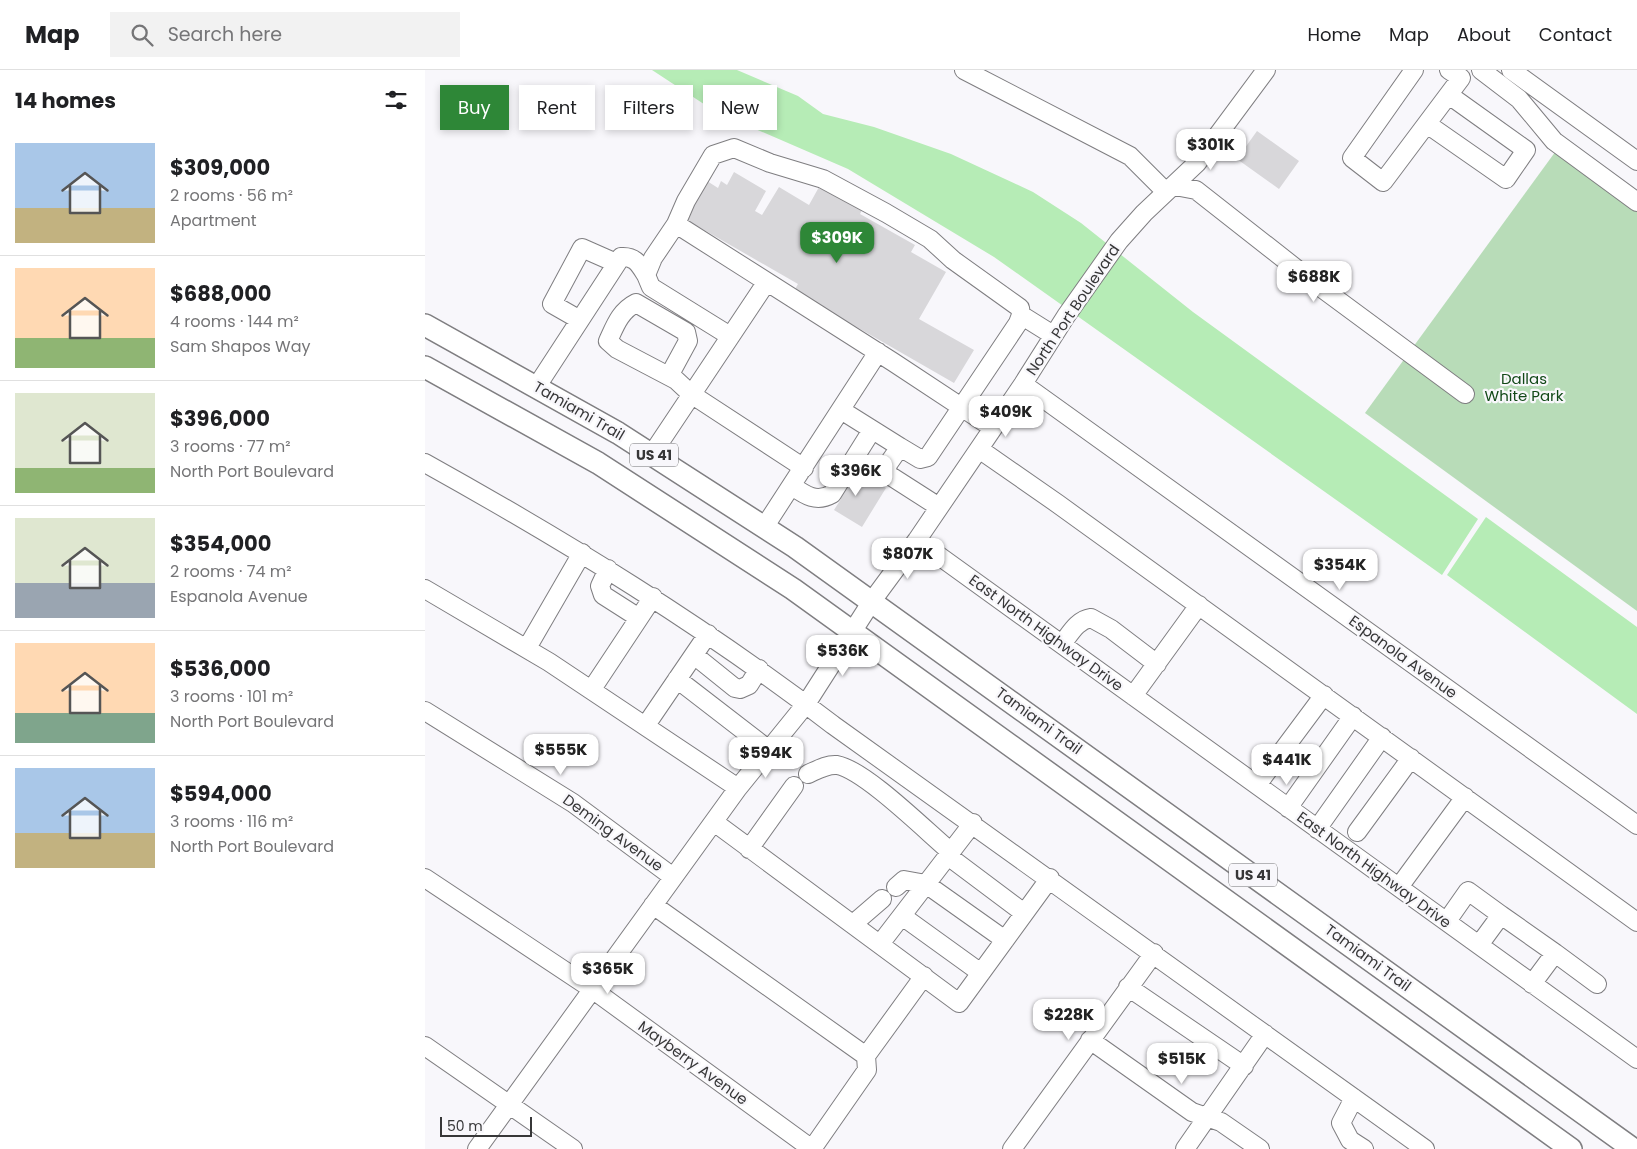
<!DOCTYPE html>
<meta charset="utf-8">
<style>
:root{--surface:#fff;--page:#f2f2f2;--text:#202124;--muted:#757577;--line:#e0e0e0;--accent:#2e8737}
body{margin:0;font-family:Poppins,sans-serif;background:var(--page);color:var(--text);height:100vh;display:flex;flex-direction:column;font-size:19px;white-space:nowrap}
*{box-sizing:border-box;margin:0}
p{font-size:16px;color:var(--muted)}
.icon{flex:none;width:28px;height:28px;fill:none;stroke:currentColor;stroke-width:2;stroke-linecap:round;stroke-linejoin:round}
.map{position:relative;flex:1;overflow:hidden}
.details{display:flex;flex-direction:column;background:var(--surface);width:425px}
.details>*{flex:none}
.top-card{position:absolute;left:15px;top:15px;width:475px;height:45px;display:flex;gap:10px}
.scale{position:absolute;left:15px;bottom:12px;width:92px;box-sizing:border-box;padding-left:5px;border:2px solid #373738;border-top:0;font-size:14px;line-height:18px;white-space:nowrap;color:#373738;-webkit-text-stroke:4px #f8f7fb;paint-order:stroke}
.price{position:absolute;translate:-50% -42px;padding:0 11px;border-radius:10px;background:#fff;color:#222;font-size:16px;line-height:32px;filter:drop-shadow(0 1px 2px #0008)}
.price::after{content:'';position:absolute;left:50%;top:30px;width:15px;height:11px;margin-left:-8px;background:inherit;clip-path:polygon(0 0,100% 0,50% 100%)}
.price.current{background:var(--accent);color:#fff}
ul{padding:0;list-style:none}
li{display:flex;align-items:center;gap:15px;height:125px;padding:0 15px}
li+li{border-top:1px solid var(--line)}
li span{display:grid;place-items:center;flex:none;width:140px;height:100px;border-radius:0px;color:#555}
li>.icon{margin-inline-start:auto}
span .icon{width:60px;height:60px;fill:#fffc;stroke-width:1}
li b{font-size:21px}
h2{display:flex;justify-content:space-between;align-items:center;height:60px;padding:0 15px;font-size:21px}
.tag{padding:0 18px;border-radius:0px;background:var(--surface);box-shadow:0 2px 8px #0003;font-size:18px;line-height:45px}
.tag.current{background:var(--accent);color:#fff}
header{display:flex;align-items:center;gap:30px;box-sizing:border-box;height:70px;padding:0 25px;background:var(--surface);border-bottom:1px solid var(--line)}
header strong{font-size:24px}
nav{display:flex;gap:28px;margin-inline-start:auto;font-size:18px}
.search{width:350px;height:45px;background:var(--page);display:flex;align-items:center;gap:12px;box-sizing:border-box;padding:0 18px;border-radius:0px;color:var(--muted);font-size:19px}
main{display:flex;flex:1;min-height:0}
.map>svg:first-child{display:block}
</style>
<header>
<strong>Map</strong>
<div class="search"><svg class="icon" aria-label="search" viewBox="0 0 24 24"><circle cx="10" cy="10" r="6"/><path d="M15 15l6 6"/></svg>Search here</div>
<nav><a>Home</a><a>Map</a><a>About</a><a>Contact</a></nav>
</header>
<main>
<section class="details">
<h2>14 homes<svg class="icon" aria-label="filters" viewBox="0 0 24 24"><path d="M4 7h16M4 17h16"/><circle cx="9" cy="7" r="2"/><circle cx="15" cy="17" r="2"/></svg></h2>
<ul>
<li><span style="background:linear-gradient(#a9c7e8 65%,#c2b280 0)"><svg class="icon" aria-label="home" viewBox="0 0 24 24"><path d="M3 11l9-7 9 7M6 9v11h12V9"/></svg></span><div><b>$309,000</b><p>2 rooms · 56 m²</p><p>Apartment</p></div></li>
<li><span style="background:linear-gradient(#ffd9b3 70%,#8fb573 0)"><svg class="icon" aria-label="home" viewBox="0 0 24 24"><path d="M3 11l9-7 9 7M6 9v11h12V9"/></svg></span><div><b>$688,000</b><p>4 rooms · 144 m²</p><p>Sam Shapos Way</p></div></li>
<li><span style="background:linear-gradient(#dfe7d0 75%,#8fb573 0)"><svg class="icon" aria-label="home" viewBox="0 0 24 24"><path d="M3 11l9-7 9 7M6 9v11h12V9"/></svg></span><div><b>$396,000</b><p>3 rooms · 77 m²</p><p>North Port Boulevard</p></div></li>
<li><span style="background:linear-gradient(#dfe7d0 65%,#9aa5b1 0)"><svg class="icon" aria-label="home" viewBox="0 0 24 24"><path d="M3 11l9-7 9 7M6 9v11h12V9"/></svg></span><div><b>$354,000</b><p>2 rooms · 74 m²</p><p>Espanola Avenue</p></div></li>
<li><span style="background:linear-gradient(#ffd9b3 70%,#7fa58c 0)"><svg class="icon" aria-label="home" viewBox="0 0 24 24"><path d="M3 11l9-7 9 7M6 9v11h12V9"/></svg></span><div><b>$536,000</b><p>3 rooms · 101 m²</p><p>North Port Boulevard</p></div></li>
<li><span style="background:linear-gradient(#a9c7e8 65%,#c2b280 0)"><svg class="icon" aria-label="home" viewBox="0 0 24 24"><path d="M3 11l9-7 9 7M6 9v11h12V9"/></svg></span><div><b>$594,000</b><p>3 rooms · 116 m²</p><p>North Port Boulevard</p></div></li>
</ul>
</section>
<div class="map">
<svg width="1212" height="1079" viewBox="0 0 1212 1079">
<rect width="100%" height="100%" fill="#f8f7fb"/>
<!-- green -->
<path fill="#b8dcb8" d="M 1136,74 L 1212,127 L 1212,541 L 940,343 Z"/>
<!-- water -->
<path fill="#b6ecb6" d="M 227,0 L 312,0 L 373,26 L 398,44 L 449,57 L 526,84 L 608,122 L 656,153 L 768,242 L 1053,449 L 1017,505 L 569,187 L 423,99 L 291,42 Z
M 1061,447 L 1212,557 L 1212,644 L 1022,505 Z"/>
<!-- building -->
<path fill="#d8d7da" d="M 832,61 L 874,91 L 854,119 L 812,89 Z
M 309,102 L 341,121 L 330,141 L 337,145 L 354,117 L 384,135 L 394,117 L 421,132 L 423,129 L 438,138 L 435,144 L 490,175 L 486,182 L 521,202 L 494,249 L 549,280 L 529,313 L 369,221 L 373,214 L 260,149 L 282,111 L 293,118 L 296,111 L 302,115 Z
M 431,403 L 435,405 L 436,403 L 461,418 L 437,457 L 409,440 L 416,429 L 398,418 L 405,407 L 422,418 Z"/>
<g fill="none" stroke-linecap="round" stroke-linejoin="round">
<defs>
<path id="minor" d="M 539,0 L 705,86 L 741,122
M 989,0 L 927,88 L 958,112 L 1036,8 L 1024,0
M 1056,0 L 1094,29 L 1129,71 L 1212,132
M 1086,0 L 1212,91
M 1002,54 L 1081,109 L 1101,80 L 1024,25
M 750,116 L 771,120 L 887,211 L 1040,324
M 251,154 L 261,131 L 288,85 L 309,78 L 345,93 L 398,109 L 461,143 L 505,169 L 528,190 L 595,238 L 596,245 L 593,253 L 503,387 L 495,389 L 475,377
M 221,205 L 226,217 L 305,266
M 596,245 L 628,265
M 155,250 L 127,234 L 157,178 L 191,193
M 244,306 L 263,271 L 261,262 L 211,233 C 195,241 190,256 183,271 L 192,279 L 251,310 L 266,324 L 379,398
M 598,314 L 1212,755
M 112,316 L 196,187 C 210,186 214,194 221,205 L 228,188 L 251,154 L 468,292 L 568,358
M 416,340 L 475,377 L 461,397 L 464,405 L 514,437
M 554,379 L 633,434 L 1212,852
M 227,384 L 341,213
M 0,393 C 142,472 279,556 408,655 L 1000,1079
M 367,416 C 380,425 391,433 407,424 L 447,360
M 340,456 L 453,282
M 492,470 L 1212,989
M 183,499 L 175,516 L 178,525 L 214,548
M 0,519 L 124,592 L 313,718
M 637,574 C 645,564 652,550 666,548 L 686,559 L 732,594
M 102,578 L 157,483
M 269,585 L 310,618 L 315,619 L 324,615 L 334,599
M 252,609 L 344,680
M 167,619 L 228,527
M 708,626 L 774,535
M 0,641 L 148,733 L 248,807
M 221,655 L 283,564
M 383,704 C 392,700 402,694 412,695 C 440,700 502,762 526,782
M 832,715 L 899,625
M 863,738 L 928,646
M 289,752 L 534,933 L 625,808
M 892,759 L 957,667
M 932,762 L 986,688
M 324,779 L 369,716
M 523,786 L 599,843
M 0,808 L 167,919 L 387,1079
M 471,817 L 479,810 L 501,814 L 580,870
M 974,817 L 1040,727
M 228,835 L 441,986 L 499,906
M 477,846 L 556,903
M 1022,851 L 1043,821 L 1076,845
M 428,854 L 457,829
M 455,874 L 548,753
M 1054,875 L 1076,845 L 1130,883
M 1107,914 L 1130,883 L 1172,914
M 703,917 L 819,996
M 665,970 L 767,1042 L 796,1052 L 835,1079
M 0,976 L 148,1079
M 929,1028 L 916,1053 L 925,1070 L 939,1079
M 52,1079 L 313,718 L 381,634 L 447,531 L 492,470 L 598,314 L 641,246 L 694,171 L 719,143 L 772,93 L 841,0
M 387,1079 L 442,1000 L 441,986
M 587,1079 L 729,883
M 760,1079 L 840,964"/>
<path id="major" d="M 0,255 L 193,363 L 370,477 L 1208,1079
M 0,297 L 173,393 L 368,519 L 1146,1079"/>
</defs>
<!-- minor casing -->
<use href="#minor" stroke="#7f7e81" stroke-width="20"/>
<!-- major casing -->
<use href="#major" stroke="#7f7e81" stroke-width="24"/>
<!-- minor -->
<use href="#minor" stroke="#fff" stroke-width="18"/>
<!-- major -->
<use href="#major" stroke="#fff" stroke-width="21"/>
</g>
<g text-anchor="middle" stroke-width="4.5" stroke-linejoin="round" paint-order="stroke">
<!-- shield labels -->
<g fill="#f8f7fb" stroke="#717172" stroke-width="1">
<rect x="205" y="373.5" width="48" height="23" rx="4"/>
<rect x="804" y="793.5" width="48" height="23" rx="4"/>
</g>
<g font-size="14" font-weight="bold" fill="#373738">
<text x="229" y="390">US 41</text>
<text x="828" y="810">US 41</text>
</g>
<!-- street labels -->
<g font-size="15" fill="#373738" stroke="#f8f7fb">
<text transform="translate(648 240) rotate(-56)" y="5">North Port Boulevard</text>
<text transform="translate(154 341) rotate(30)" y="5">Tamiami Trail</text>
<text transform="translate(621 563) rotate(36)" y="5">East North Highway Drive</text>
<text transform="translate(978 587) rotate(36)" y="5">Espanola Avenue</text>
<text transform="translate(614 651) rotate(36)" y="5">Tamiami Trail</text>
<text transform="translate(188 763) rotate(36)" y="5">Deming Avenue</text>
<text transform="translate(949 800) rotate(36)" y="5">East North Highway Drive</text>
<text transform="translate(943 888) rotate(36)" y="5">Tamiami Trail</text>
<text transform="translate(268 993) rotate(36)" y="5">Mayberry Avenue</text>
</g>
<!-- park labels -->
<g font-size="15" fill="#124918" stroke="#f8f7fb">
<text x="1099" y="314">Dallas<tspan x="1099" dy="17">White Park</tspan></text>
</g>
</g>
</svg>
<div class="scale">50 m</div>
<b class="price" style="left:786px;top:101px">$301K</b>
<b class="price current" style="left:412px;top:194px">$309K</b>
<b class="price" style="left:889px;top:233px">$688K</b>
<b class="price" style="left:581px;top:368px">$409K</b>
<b class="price" style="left:431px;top:427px">$396K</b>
<b class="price" style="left:483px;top:510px">$807K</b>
<b class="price" style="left:915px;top:521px">$354K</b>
<b class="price" style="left:418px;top:607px">$536K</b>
<b class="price" style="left:136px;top:706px">$555K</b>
<b class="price" style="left:341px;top:709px">$594K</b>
<b class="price" style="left:862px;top:716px">$441K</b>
<b class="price" style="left:183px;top:925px">$365K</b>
<b class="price" style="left:644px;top:971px">$228K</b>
<b class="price" style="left:757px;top:1015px">$515K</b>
<div class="top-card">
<a class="tag current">Buy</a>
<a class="tag">Rent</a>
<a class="tag">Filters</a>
<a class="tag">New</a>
</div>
</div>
</main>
